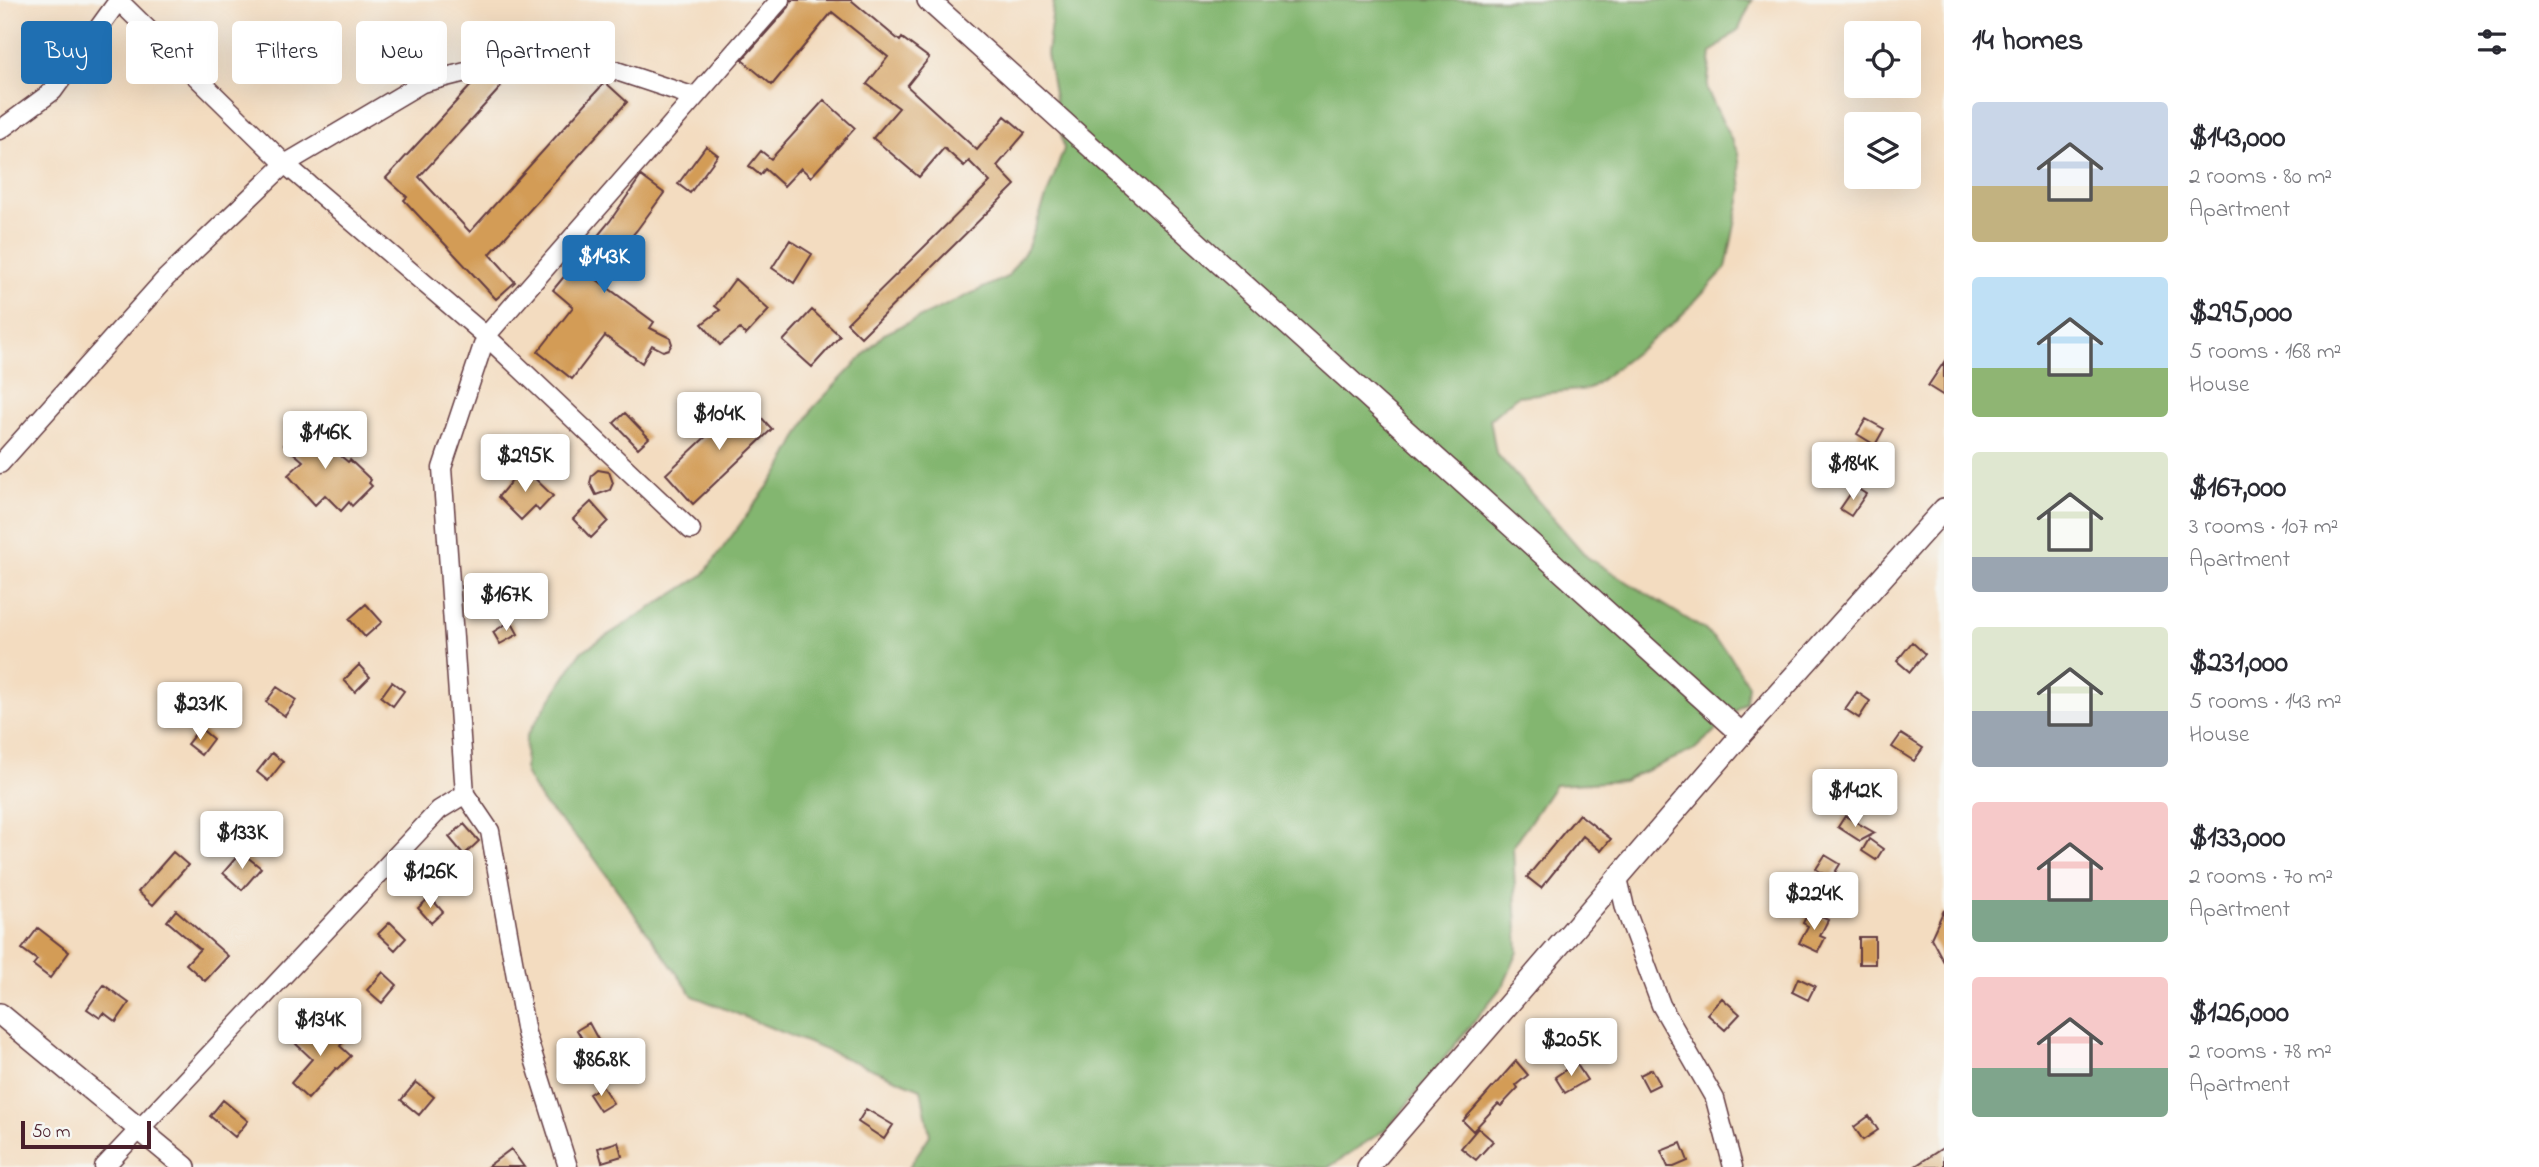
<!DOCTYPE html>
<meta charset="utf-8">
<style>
:root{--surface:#fff;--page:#f2f2f3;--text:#2b2b33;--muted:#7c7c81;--accent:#1f6fb2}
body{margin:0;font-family:"Indie Flower",sans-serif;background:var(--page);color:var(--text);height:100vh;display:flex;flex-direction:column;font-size:26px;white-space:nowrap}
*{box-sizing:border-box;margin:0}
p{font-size:23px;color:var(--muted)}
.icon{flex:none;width:38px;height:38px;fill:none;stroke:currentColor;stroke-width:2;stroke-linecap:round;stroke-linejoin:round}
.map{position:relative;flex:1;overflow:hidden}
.details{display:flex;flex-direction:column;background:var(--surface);width:595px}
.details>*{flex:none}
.guide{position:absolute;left:21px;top:21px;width:665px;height:63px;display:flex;gap:14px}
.buttons{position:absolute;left:1844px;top:21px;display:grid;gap:14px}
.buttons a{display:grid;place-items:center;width:77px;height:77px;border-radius:7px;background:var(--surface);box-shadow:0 7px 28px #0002;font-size:35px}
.scale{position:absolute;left:21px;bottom:18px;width:130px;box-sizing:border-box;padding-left:7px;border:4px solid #4a1f2b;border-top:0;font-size:19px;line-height:24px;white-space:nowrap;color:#4a1f2b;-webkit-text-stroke:5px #f6f6f2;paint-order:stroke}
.price{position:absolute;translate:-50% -60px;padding:0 16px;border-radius:7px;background:#fff;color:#222;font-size:23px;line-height:46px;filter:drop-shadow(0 2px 4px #0008)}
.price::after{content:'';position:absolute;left:50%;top:42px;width:21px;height:16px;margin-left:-10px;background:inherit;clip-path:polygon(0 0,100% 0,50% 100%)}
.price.on{background:var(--accent);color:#fff}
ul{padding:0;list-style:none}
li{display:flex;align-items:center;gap:21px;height:175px;padding:0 28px}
li span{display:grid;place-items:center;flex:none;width:196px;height:140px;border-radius:7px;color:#555}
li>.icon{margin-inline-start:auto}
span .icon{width:84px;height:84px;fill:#fffc;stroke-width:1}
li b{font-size:30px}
h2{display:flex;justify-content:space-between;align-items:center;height:84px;padding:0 28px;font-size:30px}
.pill{padding:0 24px;border-radius:7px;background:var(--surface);box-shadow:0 7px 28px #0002;font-size:24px;line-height:63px}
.pill.on{background:var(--accent);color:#fff}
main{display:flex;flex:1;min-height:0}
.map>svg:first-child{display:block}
</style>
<main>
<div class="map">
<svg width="1944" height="1167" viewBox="0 0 1944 1167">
<rect width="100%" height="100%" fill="#f6f6f2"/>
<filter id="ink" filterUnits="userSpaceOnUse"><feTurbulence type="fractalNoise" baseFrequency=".0143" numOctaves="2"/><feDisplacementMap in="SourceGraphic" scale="14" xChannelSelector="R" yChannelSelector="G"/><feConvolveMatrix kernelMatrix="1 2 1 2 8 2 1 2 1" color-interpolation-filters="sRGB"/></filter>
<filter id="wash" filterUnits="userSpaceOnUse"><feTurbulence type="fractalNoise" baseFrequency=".00686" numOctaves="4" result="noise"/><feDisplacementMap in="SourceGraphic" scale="28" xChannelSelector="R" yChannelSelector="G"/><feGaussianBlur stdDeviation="1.57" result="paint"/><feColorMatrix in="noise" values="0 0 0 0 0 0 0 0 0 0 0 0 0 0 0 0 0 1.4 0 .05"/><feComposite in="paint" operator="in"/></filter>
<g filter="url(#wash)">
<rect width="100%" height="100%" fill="#f3dcc0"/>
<!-- forest -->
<path fill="#83b670" stroke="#666a4e" stroke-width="2" d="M 1054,0 L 1752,0 L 1739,29 L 1711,53 L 1707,90 L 1738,153 L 1742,190 L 1726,268 L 1677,320 L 1589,389 L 1517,396 L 1490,419 L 1496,453 L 1587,557 L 1705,630 L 1729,654 L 1748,685 L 1746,702 L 1694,750 L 1623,781 L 1555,785 L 1513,847 L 1518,952 L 1504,984 L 1389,1127 L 1329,1167 L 909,1167 L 930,1135 L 921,1089 L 693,996 L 590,852 L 542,802 L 525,773 L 526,737 L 581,652 L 703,575 L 780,470 L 813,408 L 884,334 L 1007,277 L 1027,249 L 1064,149 L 1047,54 Z"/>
<g id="blocks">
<!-- building -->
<path fill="#d39c57" d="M 791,0 L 851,0 L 900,41 L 902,38 L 929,58 L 907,86 L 977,150 L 1005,116 L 1025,133 L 997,166 L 1015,185 L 861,337 L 847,323 L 990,182 L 969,161 L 964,166 L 944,148 L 919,177 L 873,138 L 899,108 L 867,84 L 888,57 L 832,12 L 772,85 L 742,60 L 789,7 Z
M 490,78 L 501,87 L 419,177 L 470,232 L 605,82 L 627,102 L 490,254 L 515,282 L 496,299 L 404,200 L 407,197 L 386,178 L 475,81 Z
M 824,100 L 855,128 L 811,177 L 801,168 L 784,186 L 765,169 L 760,175 L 749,166 L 761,151 L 771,159 Z
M 706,146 L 718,155 L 690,193 L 678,184 Z
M 641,176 L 664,193 L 637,230 L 596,279 L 654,322 L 650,328 L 670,338 L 672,344 L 669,349 L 663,351 L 652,345 L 642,363 L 605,336 L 572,379 L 538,352 L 573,307 L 553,290 L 610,221 Z
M 790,240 L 812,254 L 794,283 L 772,268 Z
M 735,279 L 769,310 L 746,335 L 740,329 L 720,345 L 702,324 L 720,310 L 715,306 Z
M 812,310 L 840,336 L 812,367 L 783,341 Z
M 1944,362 L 1944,396 L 1928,386 Z
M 745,400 L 772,429 L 693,504 L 666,474 Z
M 625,413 L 649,438 L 638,448 L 614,423 Z
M 1866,419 L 1884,429 L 1875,445 L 1857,434 Z
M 302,424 L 348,462 L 350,460 L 371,480 L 369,483 L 372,486 L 352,506 L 349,502 L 341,511 L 325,495 L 315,505 L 288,475 L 303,461 L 284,445 Z
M 523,467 L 553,496 L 539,511 L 535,506 L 521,520 L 498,497 Z
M 598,470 L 609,472 L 613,483 L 610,490 L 596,495 L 590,483 L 592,475 Z
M 1855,487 L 1866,494 L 1851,516 L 1840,509 Z
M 591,502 L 608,521 L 591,538 L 573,519 Z
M 366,604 L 382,622 L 365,637 L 349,619 Z
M 511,621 L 518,634 L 500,644 L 493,632 Z
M 1912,642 L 1925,654 L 1910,672 L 1897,661 Z
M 359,665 L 370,677 L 355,692 L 344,680 Z
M 392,682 L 404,691 L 393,706 L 381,697 Z
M 277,687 L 296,700 L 285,716 L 266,702 Z
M 1857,692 L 1870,701 L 1859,718 L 1845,709 Z
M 200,728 L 213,739 L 201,755 L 187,744 Z
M 1901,734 L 1923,748 L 1914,761 L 1892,747 Z
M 272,753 L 283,762 L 268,781 L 257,772 Z
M 1579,814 L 1611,839 L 1601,851 L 1583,836 L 1541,888 L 1527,877 Z
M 1845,816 L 1875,833 L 1860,841 L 1838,827 Z
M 464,824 L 479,841 L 464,855 L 449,837 Z
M 1869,839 L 1883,849 L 1876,860 L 1862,851 Z
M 173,852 L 188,865 L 153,905 L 138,892 Z
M 241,852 L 261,868 L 242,890 L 223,873 Z
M 1825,855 L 1840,864 L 1831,879 L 1816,869 Z
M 430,897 L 443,912 L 431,923 L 418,908 Z
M 176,910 L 228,956 L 205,981 L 186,964 L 200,949 L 167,921 Z
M 1944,910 L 1944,962 L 1931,938 Z
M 1809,911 L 1828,920 L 1820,936 L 1825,938 L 1818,952 L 1799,943 L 1808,926 L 1803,923 Z
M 390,922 L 406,938 L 395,950 L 378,934 Z
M 38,928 L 69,952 L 50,978 L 33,965 L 37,960 L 22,949 Z
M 1859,937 L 1875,937 L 1875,964 L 1859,964 Z
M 383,972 L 397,985 L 382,1003 L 367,990 Z
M 1798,978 L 1815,986 L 1808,1000 L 1792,992 Z
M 104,985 L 129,1003 L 116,1022 L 104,1013 L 100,1018 L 87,1009 Z
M 1722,998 L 1740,1014 L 1725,1030 L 1707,1014 Z
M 320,1019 L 344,1041 L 340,1046 L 351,1056 L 338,1069 L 336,1068 L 308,1099 L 291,1083 L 312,1059 L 296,1044 Z
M 589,1023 L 602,1047 L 605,1046 L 615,1064 L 612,1066 L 616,1075 L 606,1080 L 577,1030 Z
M 1516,1061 L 1528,1075 L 1516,1085 L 1518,1088 L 1501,1106 L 1498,1104 L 1473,1131 L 1463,1121 Z
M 1576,1063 L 1587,1080 L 1565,1093 L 1555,1077 Z
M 1652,1069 L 1660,1084 L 1648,1090 L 1640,1075 Z
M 416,1082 L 434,1097 L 419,1115 L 401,1100 Z
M 602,1086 L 613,1103 L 600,1111 L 589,1094 Z
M 223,1100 L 248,1121 L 235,1137 L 210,1116 Z
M 866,1109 L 893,1125 L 884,1139 L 858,1122 Z
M 1869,1116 L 1878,1130 L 1863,1140 L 1854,1127 Z
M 1478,1128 L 1493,1141 L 1476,1160 L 1461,1148 Z
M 618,1142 L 622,1156 L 602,1162 L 598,1148 Z
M 1681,1143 L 1688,1161 L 1674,1167 L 1668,1167 L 1661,1151 Z
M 1944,1147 L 1944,1167 L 1914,1167 Z
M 511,1149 L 524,1167 L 487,1167 Z"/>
</g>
</g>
<g filter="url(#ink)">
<use href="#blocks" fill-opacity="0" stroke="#633b41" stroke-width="2"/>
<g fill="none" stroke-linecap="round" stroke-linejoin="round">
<defs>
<path id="minor" d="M 118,0 L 285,164 L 486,336 L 691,530
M 0,130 L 53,91 L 118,1
M 0,464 L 166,278 L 285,164 L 422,83 L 553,50 L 695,97
M 1618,878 L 1625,908 L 1661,1005 L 1715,1099 L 1733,1167
M 104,1167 L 439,810 L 465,794
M 568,1167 L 526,1033 L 490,831 L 465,794 L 442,468 L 486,336 L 780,0"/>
<path id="tertiary" d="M 928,0 L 1742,734
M 0,1014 L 185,1167
M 1368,1167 L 1742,734 L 1944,509"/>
</defs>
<!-- minor casing -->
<use href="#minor" stroke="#633b41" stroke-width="21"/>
<!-- tertiary casing -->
<use href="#tertiary" stroke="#633b41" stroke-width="24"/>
<!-- minor -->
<use href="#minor" stroke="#fff" stroke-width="18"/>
<!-- tertiary -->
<use href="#tertiary" stroke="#fff" stroke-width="21"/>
</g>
</g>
</svg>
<div class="buttons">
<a><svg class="icon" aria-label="locate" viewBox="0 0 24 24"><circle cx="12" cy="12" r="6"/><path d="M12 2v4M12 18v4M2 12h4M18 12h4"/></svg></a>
<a><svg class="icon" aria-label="layers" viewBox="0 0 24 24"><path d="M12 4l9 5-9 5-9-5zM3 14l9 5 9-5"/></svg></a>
</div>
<div class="scale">50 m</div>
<b class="price on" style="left:604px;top:295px">$143K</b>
<b class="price" style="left:719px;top:452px">$104K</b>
<b class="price" style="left:325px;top:471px">$146K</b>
<b class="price" style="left:525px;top:494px">$295K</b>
<b class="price" style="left:1853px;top:502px">$184K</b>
<b class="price" style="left:506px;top:633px">$167K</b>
<b class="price" style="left:200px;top:742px">$231K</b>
<b class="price" style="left:1855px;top:829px">$142K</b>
<b class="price" style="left:242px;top:871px">$133K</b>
<b class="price" style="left:430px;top:910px">$126K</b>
<b class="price" style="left:1814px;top:932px">$224K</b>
<b class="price" style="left:320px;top:1058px">$134K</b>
<b class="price" style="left:1571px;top:1078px">$205K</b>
<b class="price" style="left:601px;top:1098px">$86.8K</b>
<div class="guide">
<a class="pill on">Buy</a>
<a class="pill">Rent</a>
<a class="pill">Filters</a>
<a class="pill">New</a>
<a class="pill">Apartment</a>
</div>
</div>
<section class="details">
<h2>14 homes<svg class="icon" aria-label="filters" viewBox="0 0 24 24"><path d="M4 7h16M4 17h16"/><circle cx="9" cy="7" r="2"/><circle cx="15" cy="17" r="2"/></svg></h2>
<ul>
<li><span style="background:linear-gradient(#c9d6e8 60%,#c2b280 0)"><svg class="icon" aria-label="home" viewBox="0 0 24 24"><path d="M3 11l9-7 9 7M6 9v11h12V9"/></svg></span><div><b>$143,000</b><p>2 rooms · 80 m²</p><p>Apartment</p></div></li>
<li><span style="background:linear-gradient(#bfe0f5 65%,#8fb573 0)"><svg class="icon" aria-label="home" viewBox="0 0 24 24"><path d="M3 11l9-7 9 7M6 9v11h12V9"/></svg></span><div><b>$295,000</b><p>5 rooms · 168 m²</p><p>House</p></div></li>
<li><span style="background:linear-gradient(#dfe7d0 75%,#9aa5b1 0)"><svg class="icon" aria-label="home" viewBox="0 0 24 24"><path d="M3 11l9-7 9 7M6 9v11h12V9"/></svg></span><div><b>$167,000</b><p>3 rooms · 107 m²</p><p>Apartment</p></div></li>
<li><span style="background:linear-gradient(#dfe7d0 60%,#9aa5b1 0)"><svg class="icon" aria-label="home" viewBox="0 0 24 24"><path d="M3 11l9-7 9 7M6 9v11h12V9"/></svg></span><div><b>$231,000</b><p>5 rooms · 143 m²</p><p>House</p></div></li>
<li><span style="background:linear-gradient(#f6c9c9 70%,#7fa58c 0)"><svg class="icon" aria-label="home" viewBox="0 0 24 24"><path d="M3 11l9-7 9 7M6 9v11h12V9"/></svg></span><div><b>$133,000</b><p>2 rooms · 70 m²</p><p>Apartment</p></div></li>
<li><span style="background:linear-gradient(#f6c9c9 65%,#7fa58c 0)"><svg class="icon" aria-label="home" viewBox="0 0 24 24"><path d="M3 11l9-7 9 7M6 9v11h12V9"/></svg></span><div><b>$126,000</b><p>2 rooms · 78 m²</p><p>Apartment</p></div></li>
</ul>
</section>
</main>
